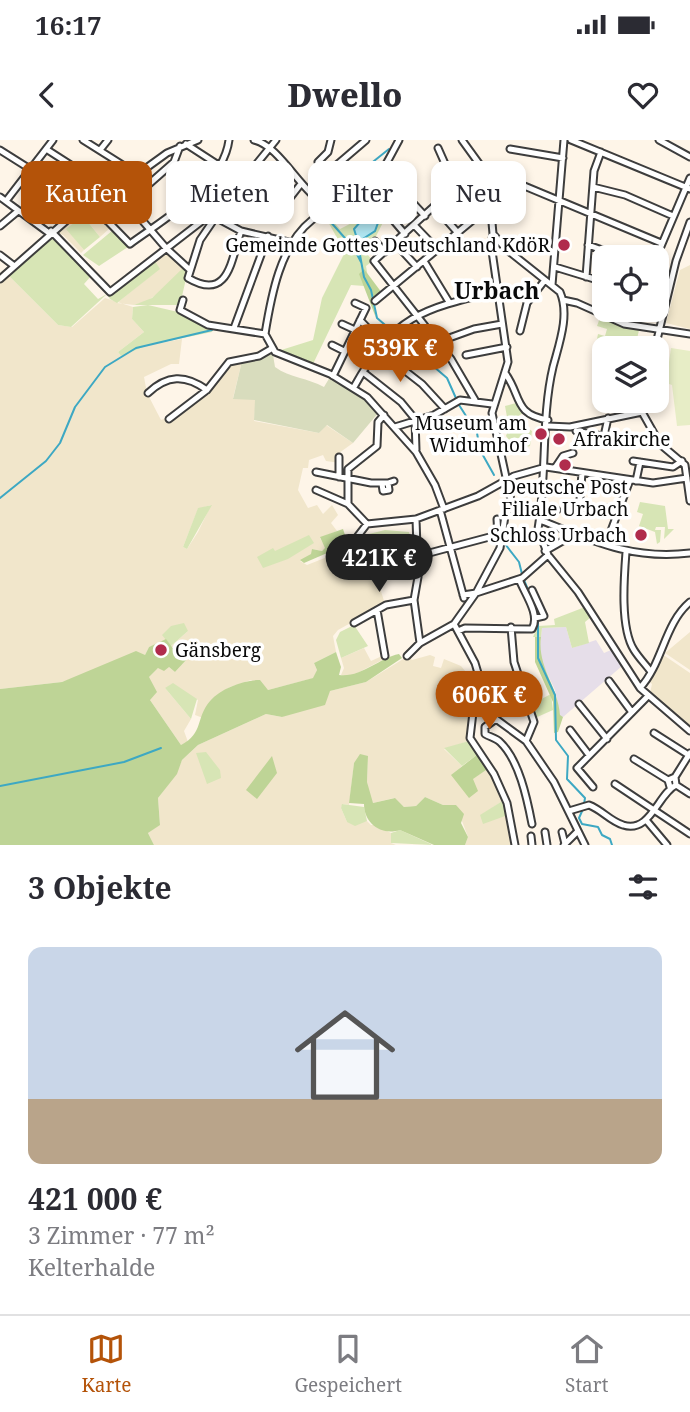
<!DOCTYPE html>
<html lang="de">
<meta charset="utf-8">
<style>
:root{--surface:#fff;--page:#f7f7f7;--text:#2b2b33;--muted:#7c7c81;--line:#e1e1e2;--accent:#b45309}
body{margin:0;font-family:"Noto Serif",serif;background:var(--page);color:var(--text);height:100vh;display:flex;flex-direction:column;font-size:26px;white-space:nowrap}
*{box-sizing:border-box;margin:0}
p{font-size:23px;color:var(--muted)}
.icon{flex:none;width:38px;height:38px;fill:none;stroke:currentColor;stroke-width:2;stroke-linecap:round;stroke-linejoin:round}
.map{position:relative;height:705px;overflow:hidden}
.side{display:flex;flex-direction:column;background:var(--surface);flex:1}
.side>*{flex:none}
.hud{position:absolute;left:21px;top:21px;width:649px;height:63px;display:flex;gap:14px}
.buttons{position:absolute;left:592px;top:105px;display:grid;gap:14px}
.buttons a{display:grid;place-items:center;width:77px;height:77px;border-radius:14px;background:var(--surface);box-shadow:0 4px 10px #0003;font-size:35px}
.price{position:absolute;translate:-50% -60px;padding:0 16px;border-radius:24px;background:var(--accent);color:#fff;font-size:23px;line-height:46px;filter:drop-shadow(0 2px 4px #0008)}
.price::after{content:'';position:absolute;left:50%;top:42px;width:21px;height:16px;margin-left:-10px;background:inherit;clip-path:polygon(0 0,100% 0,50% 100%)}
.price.selected{background:#222;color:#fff}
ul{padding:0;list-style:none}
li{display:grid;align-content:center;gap:14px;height:371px;padding:0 28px}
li+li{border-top:2px solid var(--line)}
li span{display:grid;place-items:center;height:217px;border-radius:14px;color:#555}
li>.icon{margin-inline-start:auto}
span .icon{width:126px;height:126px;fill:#fffc;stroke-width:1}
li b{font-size:30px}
h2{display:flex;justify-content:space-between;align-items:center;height:84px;padding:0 28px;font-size:30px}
.tag{padding:0 24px;border-radius:14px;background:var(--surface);box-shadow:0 4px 10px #0003;font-size:24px;line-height:63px}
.tag.selected{background:var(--accent);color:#fff}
.status{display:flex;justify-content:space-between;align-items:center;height:49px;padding:0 35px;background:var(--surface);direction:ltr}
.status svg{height:19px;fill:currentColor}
header{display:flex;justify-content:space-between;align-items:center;height:91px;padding:0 28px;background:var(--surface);font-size:32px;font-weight:800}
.dock{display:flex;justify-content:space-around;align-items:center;height:98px;border-top:2px solid var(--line);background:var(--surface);font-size:19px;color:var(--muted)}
.dock a{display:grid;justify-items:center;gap:4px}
.dock .selected{color:var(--accent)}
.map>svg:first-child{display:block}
</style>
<div class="status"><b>16:17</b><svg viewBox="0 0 49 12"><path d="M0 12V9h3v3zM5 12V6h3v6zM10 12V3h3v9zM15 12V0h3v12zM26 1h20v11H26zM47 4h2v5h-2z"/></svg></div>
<header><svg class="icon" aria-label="back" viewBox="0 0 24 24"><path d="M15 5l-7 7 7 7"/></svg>Dwello<svg class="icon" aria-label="heart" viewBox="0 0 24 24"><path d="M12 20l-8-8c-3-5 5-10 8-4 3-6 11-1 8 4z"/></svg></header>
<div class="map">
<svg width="690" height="705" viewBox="0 0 690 705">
<rect width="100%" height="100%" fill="#fef5e8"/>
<!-- industrial -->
<path fill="#e6dee9" d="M 566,487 L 572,508 L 596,500 L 604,513 L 611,510 L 622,526 L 563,577 L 560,576 L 555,550 L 540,518 L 540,505 L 542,488 Z"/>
<!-- farmland -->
<path fill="#f1e6cb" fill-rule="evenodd" d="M 89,65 L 110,88 L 100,97 L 83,76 L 67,89 L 84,110 L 81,113 L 63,95 L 55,92 Z
M 166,111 L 184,127 L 168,147 L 147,161 L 134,165 L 117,163 L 159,129 L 155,121 Z
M 690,125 L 690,189 L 666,183 L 680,130 Z
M 7,134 L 58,185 L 72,187 L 105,158 L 133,167 L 132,179 L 144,192 L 118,212 L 121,216 L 149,205 L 182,199 L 179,224 L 171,224 L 144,237 L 147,253 L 161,280 L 172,276 L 207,249 L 229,222 L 242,221 L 233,258 L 256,259 L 254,281 L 319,293 L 326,285 L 353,303 L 339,313 L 340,323 L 326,321 L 323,315 L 309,320 L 308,328 L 303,328 L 298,350 L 308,368 L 317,365 L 323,374 L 332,365 L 338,375 L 331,383 L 337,391 L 320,398 L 326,408 L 322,411 L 312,409 L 312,414 L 300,421 L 307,425 L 345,410 L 347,417 L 367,428 L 372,423 L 385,464 L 338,490 L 333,496 L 336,512 L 314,523 L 317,530 L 314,538 L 268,550 L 251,540 L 230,547 L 210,561 L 203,578 L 195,575 L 198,560 L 182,551 L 165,548 L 191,579 L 184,591 L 188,602 L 181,605 L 150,560 L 149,537 L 158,528 L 169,527 L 175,532 L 188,518 L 171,506 L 188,491 L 149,507 L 145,515 L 62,542 L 0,549 L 0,140 ZM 211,365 L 198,392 L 187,409 L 183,407 L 198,369 Z
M 690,492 L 690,530 L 665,513 Z
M 364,508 L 371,521 L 382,516 L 382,520 L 350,537 L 341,535 L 344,528 L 341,518 Z
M 662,514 L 690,533 L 690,586 L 650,553 L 652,544 L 649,541 Z
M 430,515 L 435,517 L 433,526 L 441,528 L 444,519 L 461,526 L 471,538 L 475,536 L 467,587 L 469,601 L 444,609 L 462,626 L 452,635 L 472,639 L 489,628 L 504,660 L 480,676 L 508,675 L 513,705 L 465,705 L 468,697 L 456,665 L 443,665 L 425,657 L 416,666 L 404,667 L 394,658 L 373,663 L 369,657 L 367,642 L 368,616 L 354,623 L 349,665 L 343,664 L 341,668 L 347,682 L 367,681 L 371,685 L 376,685 L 391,693 L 391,703 L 396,705 L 154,705 L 148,693 L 160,684 L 158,658 L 176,634 L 182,620 L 198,605 L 266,574 L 282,577 L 330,551 L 366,542 L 408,516 L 412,520 Z"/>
<!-- green -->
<path fill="#d7e5b5" d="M 397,35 L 405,39 L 367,114 L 373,121 L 366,126 L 368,138 L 364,146 L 351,145 L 313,224 L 278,211 L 313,200 L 322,158 L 345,112 L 327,80 L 331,79 L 340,89 C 364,78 385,59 397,35 Z
M 83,76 L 100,97 L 84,110 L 66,89 Z
M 113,90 L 128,107 L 99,126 L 83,115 Z
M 53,95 L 92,135 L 84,144 L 98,159 L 107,154 L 71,187 L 58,185 L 7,134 Z
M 155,121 L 160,129 L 117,163 L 110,159 L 108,156 Z
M 184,127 L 188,130 L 180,165 L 134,165 L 152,158 Z
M 148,165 L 178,172 L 214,188 L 212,192 L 149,205 L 121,216 L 118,212 L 144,192 L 132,179 L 133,167 Z
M 601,175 L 639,190 L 635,208 L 604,208 L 604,215 L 594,213 L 598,194 L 605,196 L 607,189 L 597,186 Z
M 516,263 L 523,273 L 512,280 L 514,283 L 523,279 L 523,285 L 532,291 L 530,306 L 510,312 L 508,308 L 512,304 L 506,296 L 509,288 L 502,280 L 507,277 L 505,266 Z
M 640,362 L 665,366 L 668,389 L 674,389 L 664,399 L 665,387 L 656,387 L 655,390 L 661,390 L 660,402 L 657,404 L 655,392 L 639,386 L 643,374 L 637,372 Z
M 212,365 L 187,409 L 183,407 L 198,368 Z
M 385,390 L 409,392 L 410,397 L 399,398 L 399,408 L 404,407 L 406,423 L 376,429 L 373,422 L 367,428 L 360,423 L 355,428 L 347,428 L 345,410 L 357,399 L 359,413 L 371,414 L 369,394 Z
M 309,395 L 314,403 L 288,419 L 263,428 L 257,417 L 273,408 L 275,411 Z
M 585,467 L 591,477 L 585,482 L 589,503 L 572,508 L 566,487 L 542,488 L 541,497 L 533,497 L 538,486 L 555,485 L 554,479 Z
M 184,483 L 188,491 L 171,506 L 162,495 L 171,486 Z
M 354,485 L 368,506 L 341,518 L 336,500 L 340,492 Z
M 173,543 L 197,559 L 191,579 L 165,548 Z
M 551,554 L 553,570 L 535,578 L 530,565 Z
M 469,601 L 478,614 L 462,626 L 444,608 Z
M 206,612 L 220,630 L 221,638 L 207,644 L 196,613 Z
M 504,660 L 508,675 L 483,684 L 480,675 Z
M 342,664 L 364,667 L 367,681 L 355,686 L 347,682 L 341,668 Z
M 400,690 L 433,705 L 391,703 L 391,693 Z"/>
<!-- forest -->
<path fill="#bed496" d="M 364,129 L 382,153 L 373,160 L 376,178 L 359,134 Z
M 343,389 L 348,404 L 304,423 L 300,420 L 311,414 L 312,409 L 322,411 L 325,408 L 320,397 Z
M 535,497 L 541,497 C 537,527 558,546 560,575 L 563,577 L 558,592 L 554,593 L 553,562 L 535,522 Z
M 166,499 L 175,511 L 192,504 L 198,514 L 188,518 L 175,532 L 169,527 L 164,531 L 158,528 L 149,537 L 157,552 L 150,560 L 181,605 C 204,593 195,579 210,561 C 221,548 244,540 260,540 L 268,550 L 313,538 L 317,530 L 314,523 L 336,512 L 341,527 L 339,535 C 361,538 379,518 399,514 L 402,518 L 366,542 L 330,551 L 325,565 L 282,577 L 266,574 L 198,605 L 182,620 L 177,634 L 158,658 L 160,685 L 148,693 L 154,705 L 0,705 L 0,549 L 62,542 L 136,511 L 145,515 L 149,507 Z
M 360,614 L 368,616 L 367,642 L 373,663 L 395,658 L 404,667 L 416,666 L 425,657 L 443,665 L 456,665 L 464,674 L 461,683 L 468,697 L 465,705 L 434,705 L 400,690 C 381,696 364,683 364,664 L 349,663 L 354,623 Z
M 478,614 L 489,628 L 473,639 L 478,651 L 469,658 L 451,635 Z
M 272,616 L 277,633 L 257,659 L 246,650 Z"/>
<!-- cemetery -->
<path fill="#d8dcbd" d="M 270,214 L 273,215 L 275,227 C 290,238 308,238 324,247 L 330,237 L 357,250 L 379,272 L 353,303 L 327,285 L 319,293 L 254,280 L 255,260 L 233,259 L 242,221 Z"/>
<!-- pitch -->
<path fill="#e7edc6" d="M 671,208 L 690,211 L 690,285 L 677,286 L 672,245 L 666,243 Z"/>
<!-- water -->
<path fill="#b1e6f1" stroke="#3da8c3" stroke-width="2" d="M 395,42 L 397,48 L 386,61 L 375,91 L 358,102 L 354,89 Z"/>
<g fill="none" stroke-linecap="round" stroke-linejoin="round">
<!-- stream -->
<path stroke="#3da8c3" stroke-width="2" d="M 323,72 L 324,61 L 389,9
M 328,79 L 360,115 L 364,137 L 371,150 L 377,178 L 447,238 L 459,265 L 477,293 L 480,310 L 494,335
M 352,105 L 361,122
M 0,358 L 46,321 L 60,303 L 75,267 L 105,227 L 136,208 L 212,190
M 499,385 L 508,357
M 502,400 L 519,422 L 522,434
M 524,440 L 538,474 L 538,518 L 555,555 L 556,600 L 568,616 L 567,639 L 585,658 L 584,664
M 0,646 L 124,622 L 161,608
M 583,669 L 579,678 L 582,684 L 598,687 L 602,695 L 610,699 L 612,705"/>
<!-- canal -->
<path stroke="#b1e6f1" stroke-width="3.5" d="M 352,105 L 357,101"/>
<defs>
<path id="minor" d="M 83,0 L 137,34
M 254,0 C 277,5 296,42 317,59 L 318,77
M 399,0 C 385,26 371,57 343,71 C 333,76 320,74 312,80 C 280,105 271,157 265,194 L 275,212 L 330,234 L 367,257 L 416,312 L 435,345 L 444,369
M 462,0 L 488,36 L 493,94 L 506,109 L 560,152 C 570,175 559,204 553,227 C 541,277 547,337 538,389 L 548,415 L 578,452 L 640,548 L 690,591
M 571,0 L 690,49
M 659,0 L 690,17
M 186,4 L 220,26
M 438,8 L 446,26 L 440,31 L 475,68 L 491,68
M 46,9 L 113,52
M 510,9 L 563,18
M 0,10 L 76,58 L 83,66
M 100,10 L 108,0
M 325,35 L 318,22 L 328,12 L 331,0
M 488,36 L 498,35 L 661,103
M 593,47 L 625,55 L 673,76
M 454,48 L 374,121 L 451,219 L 475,260
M 400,49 L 425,76
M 0,57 L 49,93
M 317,59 L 325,35 L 366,0
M 6,61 L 53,0
M 90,63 L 130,104 C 164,79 223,46 229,0
M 129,65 L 166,108 L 190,130
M 435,67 L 458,93
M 279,72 L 300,45
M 388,74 L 405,94
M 215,77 L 241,91 L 293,103
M 215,78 L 200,100 L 188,138 C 229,162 231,120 241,91
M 107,81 L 174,22 L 180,6
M 414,85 L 438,110
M 0,86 L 18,71
M 51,91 L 110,152 L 224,64 L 276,0
M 375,101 L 385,112
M 395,103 L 417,127
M 588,105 L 622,117
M 0,115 L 13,125
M 656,118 L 690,38
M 424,121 L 449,162
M 555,127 L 604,142
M 586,137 L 594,31 L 601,12
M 0,139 L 83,66 L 113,52 L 167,13 L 198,0
M 552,145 L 564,0
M 183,160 L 180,170 L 208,185 L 265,194
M 563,160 L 577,163 L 624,184 L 690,194
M 375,161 L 474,79 L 479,69
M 360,180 L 382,203
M 342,184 L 355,190
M 234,188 L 268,96
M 520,191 L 527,163 L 545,140
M 438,202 L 474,189 L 502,184
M 332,205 L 344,211
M 655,208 L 676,121 L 690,82
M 377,209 L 422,244 L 445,269
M 466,215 L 507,207
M 363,232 L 401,262 L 415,279 L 416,310
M 505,233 C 522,256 513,274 548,280
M 333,236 L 366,168 L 355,163
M 354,247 C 394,175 422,169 498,151
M 148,253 C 167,235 185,234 207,250
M 642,272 L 660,304 L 685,325 L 690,361
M 642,272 L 647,261
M 169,279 L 207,250 L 229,222 L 259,216 L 271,209
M 548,286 L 570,287 L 642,272
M 395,287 L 434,275 L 460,260 L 492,264
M 576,291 L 617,299
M 604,296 L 608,278
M 632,302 L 647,304 L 656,298
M 339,317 L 339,337
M 633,321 L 673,327 L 682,321
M 555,328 L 563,316 L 573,313
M 316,332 L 371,343 L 388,343
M 636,341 L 640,322
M 382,344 L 383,351 L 389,350 L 388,343 L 394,341
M 316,350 L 348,364 L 367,384
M 348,364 L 348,329 L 377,306 L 378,282 L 384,275
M 510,365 L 541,369
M 570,369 L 621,368
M 440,370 L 464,458
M 579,370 L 582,333
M 540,371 L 557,370
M 416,379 L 418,437 L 414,460 L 420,503
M 497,379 L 498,396
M 540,380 C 593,401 632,420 690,413
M 357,397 L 367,384 L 416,379 L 478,356 L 514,336 L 546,327 L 653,343 L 687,338
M 606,404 L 630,340
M 545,411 L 573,395
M 626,412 C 624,438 620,488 634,510 C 639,518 646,525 651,532
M 418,416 L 497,395
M 532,450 L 544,476 L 535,478
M 463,455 L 476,453 L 500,408 L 505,376 L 511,360 L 492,273 L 508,222 L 491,104 L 493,94
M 377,470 L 385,516
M 354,483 L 386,465 L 414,460
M 454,484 L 475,523 L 489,570 L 496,579 L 526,601 L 554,642 L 585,705
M 511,487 L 514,522 L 534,582 L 526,601
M 458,491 L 465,488 L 532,489 C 541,475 524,453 519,439
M 407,516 L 420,503 L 454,484 L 476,453 L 522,438 L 548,415
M 477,538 L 470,598 L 494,634 L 507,663 L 515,705
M 609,541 L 631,571
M 640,548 C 663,523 664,484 690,462
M 579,564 L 607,599
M 496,579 L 485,587 L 485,594 C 490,597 496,598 500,602 C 519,620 527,658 532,684
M 570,590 L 589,615
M 654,593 L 690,616
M 634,619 L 668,640
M 615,644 L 690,694
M 676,645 L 690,654
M 593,647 L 577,628 L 648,556
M 670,647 L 668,640 L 675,637 L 690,613
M 569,671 L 589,665 C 602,670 610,681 623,685 C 650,694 658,654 676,645 L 675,637
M 646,680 L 667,705
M 545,692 L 547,705
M 562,692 L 565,704
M 531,696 L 532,705
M 564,705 L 577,692"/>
</defs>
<!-- minor casing -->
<use href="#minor" stroke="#3d3d3d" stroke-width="9"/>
<!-- minor -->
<use href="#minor" stroke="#fff" stroke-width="5"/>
</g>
<!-- markers -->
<g fill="#b02c4c" stroke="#fff" stroke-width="2.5">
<circle cx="564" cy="105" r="7"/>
<circle cx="541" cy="294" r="7"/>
<circle cx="559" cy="299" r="7"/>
<circle cx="565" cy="325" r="7"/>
<circle cx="641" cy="395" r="7"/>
<circle cx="161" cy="510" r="7"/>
</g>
<g text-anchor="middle" stroke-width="7" stroke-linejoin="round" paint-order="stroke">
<!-- poi labels -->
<g font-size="19" fill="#0a0a0a" stroke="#fff" text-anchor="end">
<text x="550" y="112">Gemeinde Gottes Deutschland KdöR</text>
<text x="527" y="290">Museum am<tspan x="527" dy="22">Widumhof</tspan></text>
<text x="573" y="306" text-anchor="start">Afrakirche</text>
<text x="565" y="354" text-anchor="middle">Deutsche Post<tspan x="565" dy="22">Filiale Urbach</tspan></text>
<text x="627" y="402">Schloss Urbach</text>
<text x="175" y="517" text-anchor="start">Gänsberg</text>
</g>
<!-- quarter labels -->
<g font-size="23" font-weight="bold" fill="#0a0a0a" stroke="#fff">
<text x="497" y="159">Urbach</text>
</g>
</g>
</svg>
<div class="buttons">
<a><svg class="icon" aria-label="locate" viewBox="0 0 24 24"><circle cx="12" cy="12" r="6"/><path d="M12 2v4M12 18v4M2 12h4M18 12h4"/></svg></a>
<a><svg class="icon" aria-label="layers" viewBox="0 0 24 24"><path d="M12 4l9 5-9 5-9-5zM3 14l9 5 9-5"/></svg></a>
</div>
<b class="price" style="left:400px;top:244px">539K €</b>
<b class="price selected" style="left:379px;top:454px">421K €</b>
<b class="price" style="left:489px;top:591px">606K €</b>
<div class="hud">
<a class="tag selected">Kaufen</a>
<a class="tag">Mieten</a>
<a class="tag">Filter</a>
<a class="tag">Neu</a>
</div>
</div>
<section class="side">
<h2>3 Objekte<svg class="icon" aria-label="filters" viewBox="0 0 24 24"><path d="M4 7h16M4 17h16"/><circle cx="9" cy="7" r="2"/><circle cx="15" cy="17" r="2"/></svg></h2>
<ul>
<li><span style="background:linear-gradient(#c9d6e8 70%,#b9a48a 0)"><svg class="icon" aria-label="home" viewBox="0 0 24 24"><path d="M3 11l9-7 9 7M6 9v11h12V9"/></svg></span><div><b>421 000 €</b><p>3 Zimmer · 77 m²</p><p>Kelterhalde</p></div></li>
</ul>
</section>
<nav class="dock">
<a class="selected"><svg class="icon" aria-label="map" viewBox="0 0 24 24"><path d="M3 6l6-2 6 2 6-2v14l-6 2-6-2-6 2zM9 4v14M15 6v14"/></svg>Karte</a>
<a><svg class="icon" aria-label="saved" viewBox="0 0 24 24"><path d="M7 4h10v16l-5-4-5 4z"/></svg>Gespeichert</a>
<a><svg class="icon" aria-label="home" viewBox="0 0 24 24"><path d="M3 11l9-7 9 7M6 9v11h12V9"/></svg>Start</a>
</nav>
